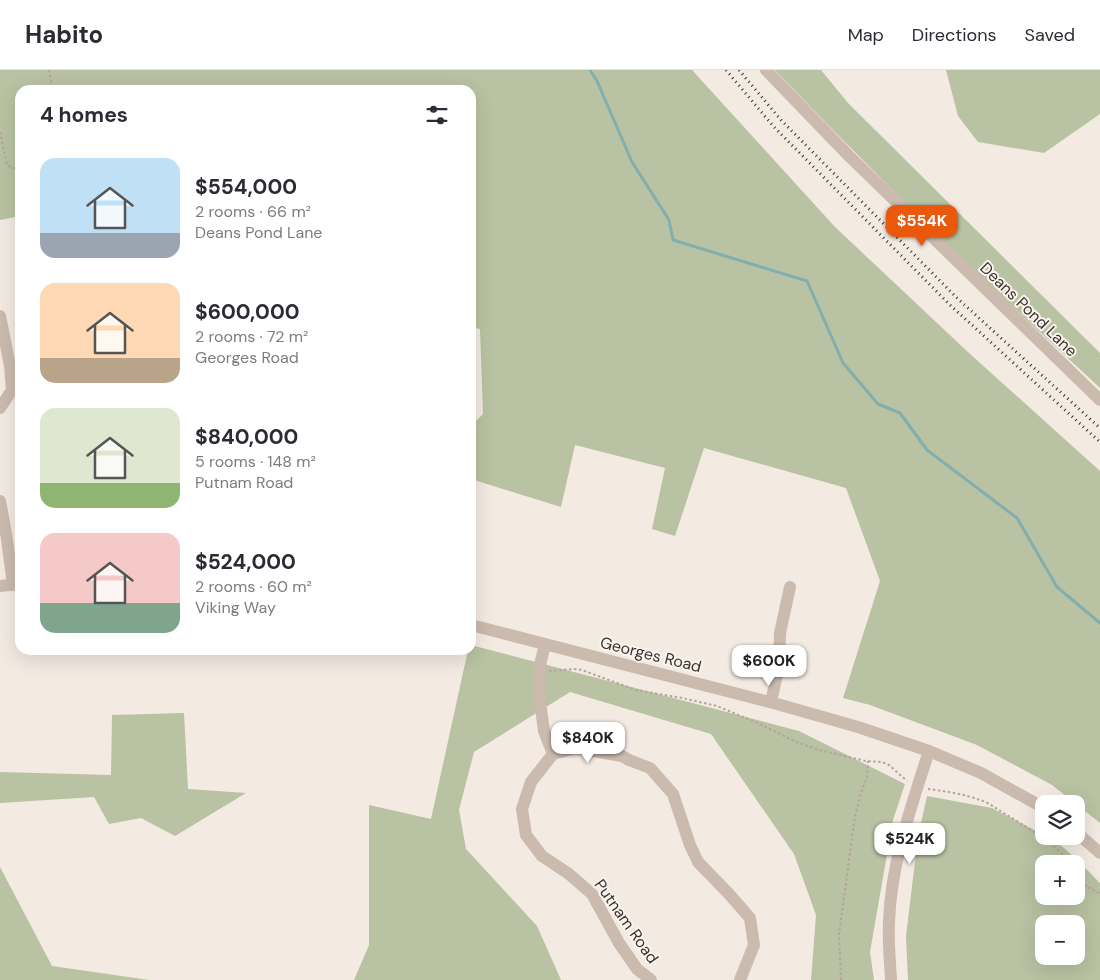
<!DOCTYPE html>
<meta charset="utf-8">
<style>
:root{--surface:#fff;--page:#f7f7f7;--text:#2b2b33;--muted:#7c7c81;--line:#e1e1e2;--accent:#ea580c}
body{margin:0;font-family:"DM Sans",sans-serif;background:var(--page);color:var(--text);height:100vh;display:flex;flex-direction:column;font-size:19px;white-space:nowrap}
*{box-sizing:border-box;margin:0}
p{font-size:16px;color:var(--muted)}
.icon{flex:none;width:28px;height:28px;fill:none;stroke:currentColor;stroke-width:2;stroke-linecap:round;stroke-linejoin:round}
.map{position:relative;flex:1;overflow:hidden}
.details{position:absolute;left:15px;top:15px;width:461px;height:570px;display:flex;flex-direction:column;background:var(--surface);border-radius:15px;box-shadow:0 5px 20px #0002}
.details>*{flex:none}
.tools{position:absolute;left:1035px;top:725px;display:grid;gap:10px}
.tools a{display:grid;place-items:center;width:50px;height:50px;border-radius:10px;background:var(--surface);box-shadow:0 5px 20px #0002;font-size:25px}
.price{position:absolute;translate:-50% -42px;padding:0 11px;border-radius:10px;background:#fff;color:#222;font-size:16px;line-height:32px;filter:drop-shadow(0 1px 2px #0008)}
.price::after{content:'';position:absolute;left:50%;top:30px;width:15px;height:11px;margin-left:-8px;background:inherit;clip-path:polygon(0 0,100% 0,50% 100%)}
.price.selected{background:var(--accent);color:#fff}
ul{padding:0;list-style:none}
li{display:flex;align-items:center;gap:15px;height:125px;padding:0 25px}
li span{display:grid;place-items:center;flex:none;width:140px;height:100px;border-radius:15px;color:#555}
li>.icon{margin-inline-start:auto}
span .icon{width:60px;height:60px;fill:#fffc;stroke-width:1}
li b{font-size:21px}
h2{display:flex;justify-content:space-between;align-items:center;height:60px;padding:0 25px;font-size:21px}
header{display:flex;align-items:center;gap:30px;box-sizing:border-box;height:70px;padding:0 25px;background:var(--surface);border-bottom:1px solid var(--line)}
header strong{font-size:24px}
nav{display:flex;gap:28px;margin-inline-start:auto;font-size:18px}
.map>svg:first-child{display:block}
</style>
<header>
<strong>Habito</strong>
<nav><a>Map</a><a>Directions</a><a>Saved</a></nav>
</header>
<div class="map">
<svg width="1100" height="910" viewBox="0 0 1100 910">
<rect width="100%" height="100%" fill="#f3eae2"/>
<!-- green -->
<path fill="#b9c2a2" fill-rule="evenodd" d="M 0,0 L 692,0 L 835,157 L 969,283 L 1100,401 L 1100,753 L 1052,715 L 977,675 L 870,635 L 843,628 L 880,511 L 846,418 L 704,378 L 675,466 L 652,459 L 665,398 L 575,375 L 561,437 L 471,409 L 471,356 L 483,344 L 480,259 L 471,257 L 471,20 L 20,20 L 20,146 L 0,150 Z
M 775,0 L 821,0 L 848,33 L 1100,283 L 1100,318 L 958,186 L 828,55 Z
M 946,0 L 1100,0 L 1100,44 L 1044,83 L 978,72 L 958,46 Z
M 471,575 L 799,661 L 905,714 L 893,750 L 870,882 L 874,910 L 811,910 L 816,845 L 794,784 L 711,664 L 570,622 L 474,682 L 459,740 L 466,779 L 537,856 L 561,910 L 354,910 L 369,875 L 369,735 L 431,749 L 468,580 L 471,580 Z
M 184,643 L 188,719 L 246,723 L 175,766 L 141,748 L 109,754 L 94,727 L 0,733 L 0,702 L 111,705 L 112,645 Z
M 927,726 L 992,738 L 1044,765 L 1044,766 C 1059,769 1088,801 1100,813 L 1100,910 L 908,910 L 906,866 L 918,767 ZM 1044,794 L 1076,794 L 1076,826 L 1044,826 ZM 1044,854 L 1076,854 L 1076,886 L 1044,886 Z
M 0,797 L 52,896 L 149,910 L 0,910 Z"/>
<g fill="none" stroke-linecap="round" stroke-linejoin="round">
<!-- stream -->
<path stroke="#82afae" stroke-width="3" d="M 590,0 L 597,11 L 632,92 L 669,150 L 673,170 L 807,211 L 843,293 L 878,334 L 900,343 L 927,380 L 1017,448 L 1057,517 L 1100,553"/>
<!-- path -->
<path stroke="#b7a498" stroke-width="2" stroke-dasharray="2.5 2.5" stroke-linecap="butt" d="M 49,0 L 53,20
M 0,62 L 7,95 L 20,101
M 549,601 L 574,599 L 582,600 L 636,620 L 682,628 L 717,636 L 760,654 L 796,672 L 823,681 L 866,691 L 882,692 L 889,695 L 907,711
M 928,719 C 944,721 965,724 980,730 C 990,733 998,740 1007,745 C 1025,756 1058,776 1071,794
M 1076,802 C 1083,815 1087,818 1100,823
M 841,910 L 839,864 L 855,746 L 861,723 L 867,707 L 868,691"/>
<!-- minor -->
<path stroke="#cbbaae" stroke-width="12" d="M 766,0 L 849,86 L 1100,330
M 0,246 L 10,296 L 12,320 L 0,338
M 0,431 L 7,469 L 13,515
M 0,516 L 20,514
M 471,555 L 777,634 L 858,657 L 929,681 L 981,703 L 1044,738
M 545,574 L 539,599 L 540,631 L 544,661 L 553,684
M 771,632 L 779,595 L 780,563 L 790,517
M 1076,762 L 1100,783
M 651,910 L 637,899 L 619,873 L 592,824 L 569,804 L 542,786 L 526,765 L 522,739 L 531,712 L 553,684 L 576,678 L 622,686 L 629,690 L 650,698 L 673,724 L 690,775 L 698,792 L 729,824 L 750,848 L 754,875 L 740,910
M 891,910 C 890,891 888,872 889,852 C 891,793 911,737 929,681"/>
<!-- rail -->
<path stroke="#3a302c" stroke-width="3" stroke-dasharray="1 4" stroke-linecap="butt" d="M 726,0 L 774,57 L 950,235 L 1100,372
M 739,0 L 781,50 L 957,228 L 1100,358"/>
</g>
<g text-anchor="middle" stroke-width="4" stroke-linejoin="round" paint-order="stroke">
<!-- street labels -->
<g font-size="16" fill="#3a302c" stroke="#faf4ef">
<text transform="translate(1029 239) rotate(44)" y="6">Deans Pond Lane</text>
<text transform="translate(651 584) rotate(14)" y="6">Georges Road</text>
<text transform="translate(627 851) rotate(55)" y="6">Putnam Road</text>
</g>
</g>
</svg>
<div class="tools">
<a><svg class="icon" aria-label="layers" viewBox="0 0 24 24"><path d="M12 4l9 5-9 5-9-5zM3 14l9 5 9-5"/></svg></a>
<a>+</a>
<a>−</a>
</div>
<b class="price selected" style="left:922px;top:177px">$554K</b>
<b class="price" style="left:769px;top:617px">$600K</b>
<b class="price" style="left:588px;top:694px">$840K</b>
<b class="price" style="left:910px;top:795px">$524K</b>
<section class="details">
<h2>4 homes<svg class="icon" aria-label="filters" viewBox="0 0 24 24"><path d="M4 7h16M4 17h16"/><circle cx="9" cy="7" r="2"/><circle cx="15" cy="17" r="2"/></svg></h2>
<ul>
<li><span style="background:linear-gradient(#bfe0f5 75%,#9aa5b1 0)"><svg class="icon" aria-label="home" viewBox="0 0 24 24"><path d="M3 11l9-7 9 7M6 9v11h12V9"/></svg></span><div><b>$554,000</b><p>2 rooms · 66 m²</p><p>Deans Pond Lane</p></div></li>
<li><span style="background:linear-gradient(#ffd9b3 75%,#b9a48a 0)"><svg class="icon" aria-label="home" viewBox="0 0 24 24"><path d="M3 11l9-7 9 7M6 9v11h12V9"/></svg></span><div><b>$600,000</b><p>2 rooms · 72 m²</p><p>Georges Road</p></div></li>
<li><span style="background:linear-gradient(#dfe7d0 75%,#8fb573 0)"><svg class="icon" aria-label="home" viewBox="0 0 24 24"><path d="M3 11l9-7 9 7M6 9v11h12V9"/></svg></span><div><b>$840,000</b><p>5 rooms · 148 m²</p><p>Putnam Road</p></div></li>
<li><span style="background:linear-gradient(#f6c9c9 70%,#7fa58c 0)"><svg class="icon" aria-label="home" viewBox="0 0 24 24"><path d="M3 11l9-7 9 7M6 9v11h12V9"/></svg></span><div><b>$524,000</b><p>2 rooms · 60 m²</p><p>Viking Way</p></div></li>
</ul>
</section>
</div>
